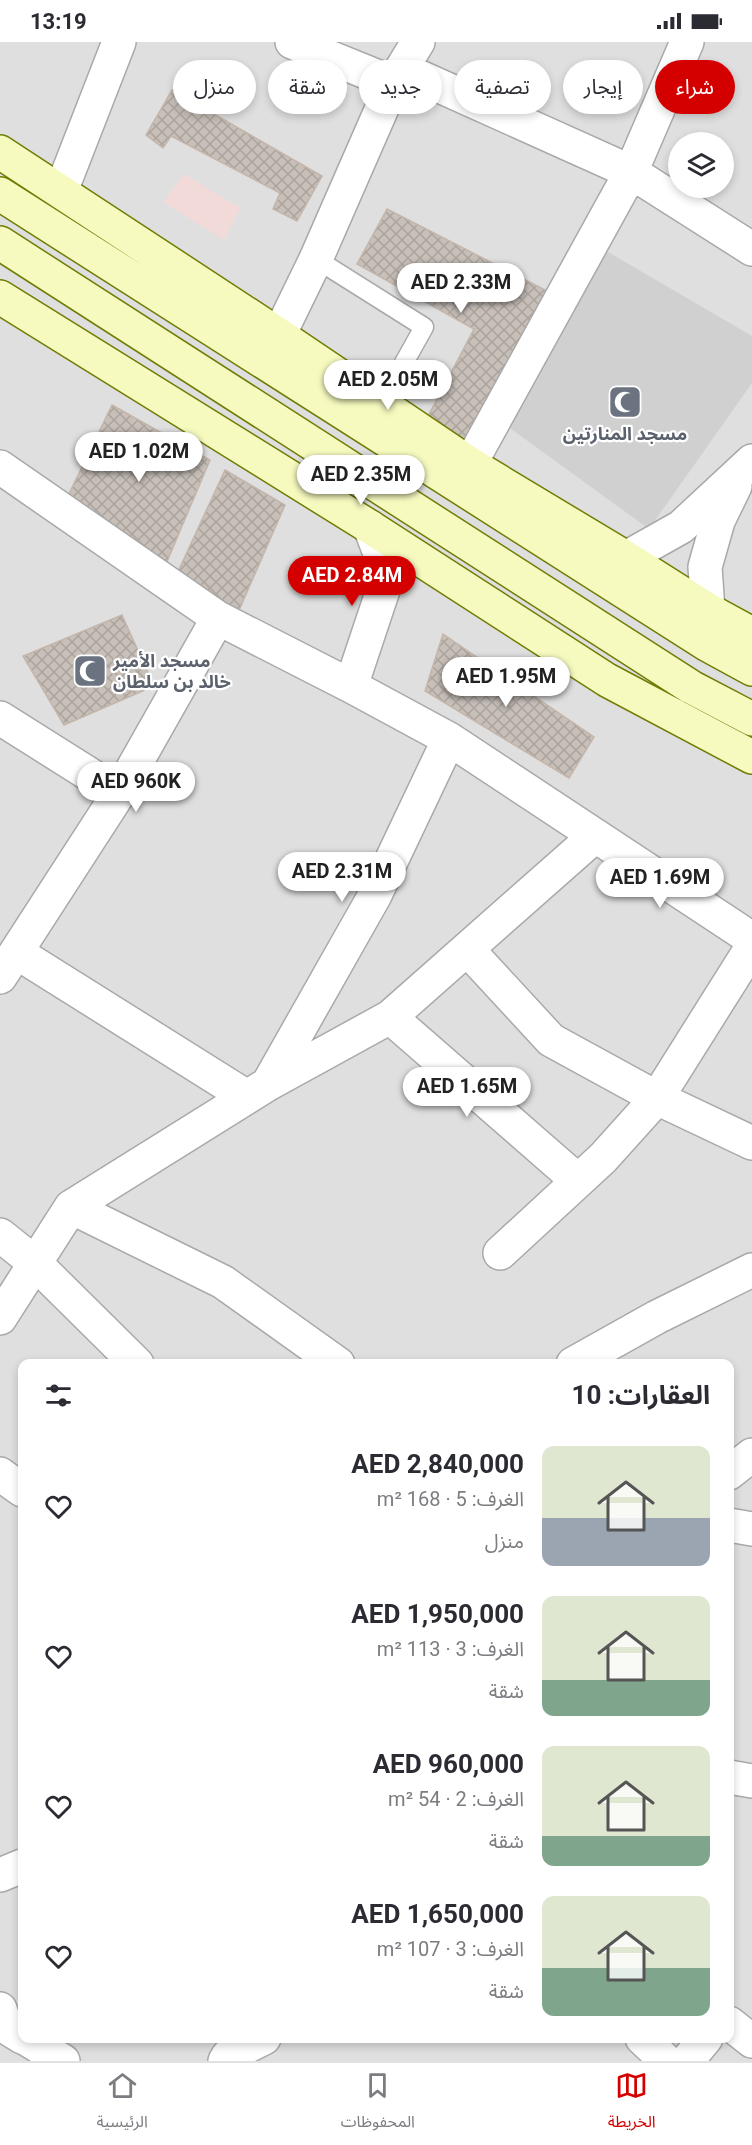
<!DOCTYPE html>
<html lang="ar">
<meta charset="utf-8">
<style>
:root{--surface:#fff;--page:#f7f7f7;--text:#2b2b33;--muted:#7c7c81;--line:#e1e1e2;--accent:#d40000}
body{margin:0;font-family:Roboto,"Noto Sans Arabic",sans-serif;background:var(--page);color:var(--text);direction:rtl;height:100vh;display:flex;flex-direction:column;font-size:22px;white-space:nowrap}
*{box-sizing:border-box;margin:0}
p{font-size:20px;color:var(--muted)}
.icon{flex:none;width:33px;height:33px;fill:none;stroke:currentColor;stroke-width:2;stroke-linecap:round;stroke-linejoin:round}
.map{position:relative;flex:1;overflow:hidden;direction:ltr}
.details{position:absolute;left:18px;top:1317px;width:716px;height:684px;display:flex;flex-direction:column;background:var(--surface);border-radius:12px;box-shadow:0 3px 9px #0003;direction:rtl}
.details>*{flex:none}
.guide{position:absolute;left:18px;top:18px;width:717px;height:54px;direction:rtl;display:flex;gap:12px}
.buttons{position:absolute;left:668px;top:90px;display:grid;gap:12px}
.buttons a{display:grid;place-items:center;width:66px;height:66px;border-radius:50%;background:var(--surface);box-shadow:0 3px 9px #0003;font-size:30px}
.price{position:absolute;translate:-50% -51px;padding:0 14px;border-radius:21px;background:#fff;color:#222;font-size:20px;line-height:39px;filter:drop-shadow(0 2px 3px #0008)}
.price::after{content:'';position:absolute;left:50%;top:36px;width:18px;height:14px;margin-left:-9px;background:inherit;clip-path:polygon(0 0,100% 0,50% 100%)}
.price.current{background:var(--accent);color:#fff}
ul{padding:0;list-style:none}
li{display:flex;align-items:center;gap:18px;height:150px;padding:0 24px}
li span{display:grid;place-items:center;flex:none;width:168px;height:120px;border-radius:12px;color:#555}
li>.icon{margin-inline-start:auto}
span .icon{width:72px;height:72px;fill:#fffc;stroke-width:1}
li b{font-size:26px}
h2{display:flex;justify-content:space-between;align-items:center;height:72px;padding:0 24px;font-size:26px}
.chip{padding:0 21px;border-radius:27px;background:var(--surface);box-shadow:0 3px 9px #0003;font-size:21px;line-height:54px}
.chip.current{background:var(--accent);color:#fff}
.status{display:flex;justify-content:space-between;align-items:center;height:42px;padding:0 30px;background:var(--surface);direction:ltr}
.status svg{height:16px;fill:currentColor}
.tabs{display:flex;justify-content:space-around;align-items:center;height:84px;border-top:2px solid var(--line);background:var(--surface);font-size:16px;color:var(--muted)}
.tabs a{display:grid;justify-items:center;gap:3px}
.tabs .current{color:var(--accent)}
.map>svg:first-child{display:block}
</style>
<div class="status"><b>13:19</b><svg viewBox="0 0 49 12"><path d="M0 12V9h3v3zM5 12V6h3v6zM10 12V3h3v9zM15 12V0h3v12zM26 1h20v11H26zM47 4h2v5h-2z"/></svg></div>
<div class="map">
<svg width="752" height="2019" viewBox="0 0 752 2019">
<defs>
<pattern id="building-cross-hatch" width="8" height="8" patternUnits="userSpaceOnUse" patternTransform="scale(1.5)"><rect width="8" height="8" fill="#c7bfb8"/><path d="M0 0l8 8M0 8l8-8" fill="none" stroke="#aba49e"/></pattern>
</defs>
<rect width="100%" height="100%" fill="#f2efe9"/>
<!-- residential -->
<path fill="#e0dfdf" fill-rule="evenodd" d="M 0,0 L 752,0 L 752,2019 L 0,2019 ZM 678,100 L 723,100 L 723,146 L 678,146 ZM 22,1322 L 729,1322 L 729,1996 L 22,1996 Z"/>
<!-- commercial -->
<path fill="#f2dad9" d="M 184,132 L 240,166 L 224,198 L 163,160 Z"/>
<!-- religious -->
<path fill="#d0d0d0" d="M 596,203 L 752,294 L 752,341 L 649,487 L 500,379 Z"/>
<!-- building -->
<path fill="url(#building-cross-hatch)" stroke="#c4b6ab" stroke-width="1.5" d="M 172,48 L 322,134 L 297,179 L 273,167 L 280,151 L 171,94 L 163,106 L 146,93 Z
M 387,167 L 553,252 L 471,405 L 426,378 L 474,287 L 357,222 Z
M 112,363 L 210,418 L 166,522 L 66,458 Z
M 225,428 L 285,463 L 237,573 L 176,534 Z
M 122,573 L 154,644 L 64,683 L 23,614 Z
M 443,592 L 594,695 L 569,736 L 425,649 Z"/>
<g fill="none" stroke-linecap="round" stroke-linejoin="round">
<defs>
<path id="lane" d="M 316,217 L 424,285 L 381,362"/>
<path id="street" d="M 292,0 L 393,41
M 687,0 L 631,130 L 752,207
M 402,27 L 631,130 L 470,422
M 61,149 L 119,0
M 279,293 L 316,217 L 393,41 L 418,0
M 0,425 L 218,576 L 351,644 L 449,697 L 752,897
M 626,516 L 681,485 L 752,419
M 708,568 L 705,525 L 718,479 L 735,444
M 351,644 L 388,533 L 370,485
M 0,676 L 119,751
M 467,907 L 551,998 L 657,1056 L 752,1101
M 16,910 L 247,1055
M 0,935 L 119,751 L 218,576
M 390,975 L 578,1139
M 268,1042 L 375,853 L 449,697
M 71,1165 L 223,1240 L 338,1322
M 0,1193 L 35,1221 L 137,1322
M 500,1211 L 603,1116 L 657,1056 L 752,905
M 0,1276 L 71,1165 L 268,1042 L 390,975 L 595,794
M 573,1322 L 657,1275 L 752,1228
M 729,1431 L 752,1413
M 0,1432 L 22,1448
M 729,1483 L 752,1487
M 729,1735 L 752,1739
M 0,1833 L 22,1824
M 0,1967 L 6,1985 L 22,1995
M 729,1981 L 752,1999
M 25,1996 L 63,2019
M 642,1996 L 666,2019
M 225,2019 L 228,2014 L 264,1996
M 687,2019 L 706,1996"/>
<path id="secondary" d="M 0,110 L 279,293 L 470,422 L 626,516 L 708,568 L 752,592
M 0,152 L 708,603 L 752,627
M 0,201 L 691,645 L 752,677
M 0,255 L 370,485 L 607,638 L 752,715"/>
</defs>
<!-- lane casing -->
<use href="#lane" stroke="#a9a9a9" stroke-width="21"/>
<!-- street casing -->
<use href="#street" stroke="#a9a9a9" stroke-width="36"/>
<!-- secondary casing -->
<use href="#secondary" stroke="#707d05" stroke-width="36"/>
<!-- lane -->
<use href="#lane" stroke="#fff" stroke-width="18"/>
<!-- street -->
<use href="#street" stroke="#fff" stroke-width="33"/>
<!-- secondary -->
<use href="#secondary" stroke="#f7fabf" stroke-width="33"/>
</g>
<!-- icons -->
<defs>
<symbol id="mosque-square" viewBox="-11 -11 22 22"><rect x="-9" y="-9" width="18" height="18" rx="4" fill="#6b7280" stroke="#fff"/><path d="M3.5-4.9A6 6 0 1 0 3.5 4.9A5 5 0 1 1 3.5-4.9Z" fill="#fff"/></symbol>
</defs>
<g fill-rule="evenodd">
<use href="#mosque-square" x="606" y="341" width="38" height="38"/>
<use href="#mosque-square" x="71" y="610" width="38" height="38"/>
</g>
<g text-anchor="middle" stroke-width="4.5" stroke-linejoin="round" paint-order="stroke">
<!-- worship labels -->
<g font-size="18" font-weight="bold" fill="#5b616d" stroke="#fff">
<text x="625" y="398">مسجد المنارتين</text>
<text x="113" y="625" text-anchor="start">مسجد الأمير<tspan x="113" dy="21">خالد بن سلطان</tspan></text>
</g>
</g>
</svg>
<div class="buttons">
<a><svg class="icon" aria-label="layers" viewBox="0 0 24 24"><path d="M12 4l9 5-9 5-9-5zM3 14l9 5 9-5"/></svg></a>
</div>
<b class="price" style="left:461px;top:272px">AED 2.33M</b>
<b class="price" style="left:388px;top:369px">AED 2.05M</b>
<b class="price" style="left:139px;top:441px">AED 1.02M</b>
<b class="price" style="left:361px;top:464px">AED 2.35M</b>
<b class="price current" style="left:352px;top:565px">AED 2.84M</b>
<b class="price" style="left:506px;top:666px">AED 1.95M</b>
<b class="price" style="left:136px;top:771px">AED 960K</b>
<b class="price" style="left:342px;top:861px">AED 2.31M</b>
<b class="price" style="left:660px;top:867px">AED 1.69M</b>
<b class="price" style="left:467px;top:1076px">AED 1.65M</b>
<div class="guide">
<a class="chip current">شراء</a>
<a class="chip">إيجار</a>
<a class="chip">تصفية</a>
<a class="chip">جديد</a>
<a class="chip">شقة</a>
<a class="chip">منزل</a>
</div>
<section class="details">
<h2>العقارات: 10<svg class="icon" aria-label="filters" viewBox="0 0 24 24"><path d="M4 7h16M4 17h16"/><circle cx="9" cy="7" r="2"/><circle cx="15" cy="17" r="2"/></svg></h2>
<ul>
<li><span style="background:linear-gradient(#dfe7d0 60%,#9aa5b1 0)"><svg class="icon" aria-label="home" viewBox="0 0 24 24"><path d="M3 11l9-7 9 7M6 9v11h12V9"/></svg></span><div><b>AED 2,840,000</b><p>الغرف: 5 · 168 m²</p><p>منزل</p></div><svg class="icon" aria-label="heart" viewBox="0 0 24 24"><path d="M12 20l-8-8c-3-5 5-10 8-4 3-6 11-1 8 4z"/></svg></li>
<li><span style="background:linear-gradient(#dfe7d0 70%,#7fa58c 0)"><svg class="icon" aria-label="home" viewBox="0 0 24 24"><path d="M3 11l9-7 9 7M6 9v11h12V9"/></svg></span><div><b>AED 1,950,000</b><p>الغرف: 3 · 113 m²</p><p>شقة</p></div><svg class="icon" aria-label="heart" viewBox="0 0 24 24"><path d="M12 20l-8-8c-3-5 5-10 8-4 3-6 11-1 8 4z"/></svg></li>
<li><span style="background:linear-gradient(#dfe7d0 75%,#7fa58c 0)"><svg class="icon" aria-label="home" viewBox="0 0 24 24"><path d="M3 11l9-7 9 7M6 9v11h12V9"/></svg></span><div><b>AED 960,000</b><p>الغرف: 2 · 54 m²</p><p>شقة</p></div><svg class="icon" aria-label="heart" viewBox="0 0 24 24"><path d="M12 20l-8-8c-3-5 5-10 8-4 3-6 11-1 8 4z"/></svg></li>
<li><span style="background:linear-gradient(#dfe7d0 60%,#7fa58c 0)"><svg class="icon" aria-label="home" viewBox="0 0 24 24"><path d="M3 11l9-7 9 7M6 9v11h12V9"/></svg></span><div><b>AED 1,650,000</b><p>الغرف: 3 · 107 m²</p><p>شقة</p></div><svg class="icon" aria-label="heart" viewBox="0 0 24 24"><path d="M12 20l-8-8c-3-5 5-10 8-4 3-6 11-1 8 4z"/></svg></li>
</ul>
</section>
</div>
<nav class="tabs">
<a class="current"><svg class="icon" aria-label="map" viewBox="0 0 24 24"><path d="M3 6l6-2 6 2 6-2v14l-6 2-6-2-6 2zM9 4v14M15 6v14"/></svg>الخريطة</a>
<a><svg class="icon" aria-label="saved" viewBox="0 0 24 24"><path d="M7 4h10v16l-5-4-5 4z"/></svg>المحفوظات</a>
<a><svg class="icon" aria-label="home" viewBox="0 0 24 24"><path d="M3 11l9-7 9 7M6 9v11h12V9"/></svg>الرئيسية</a>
</nav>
